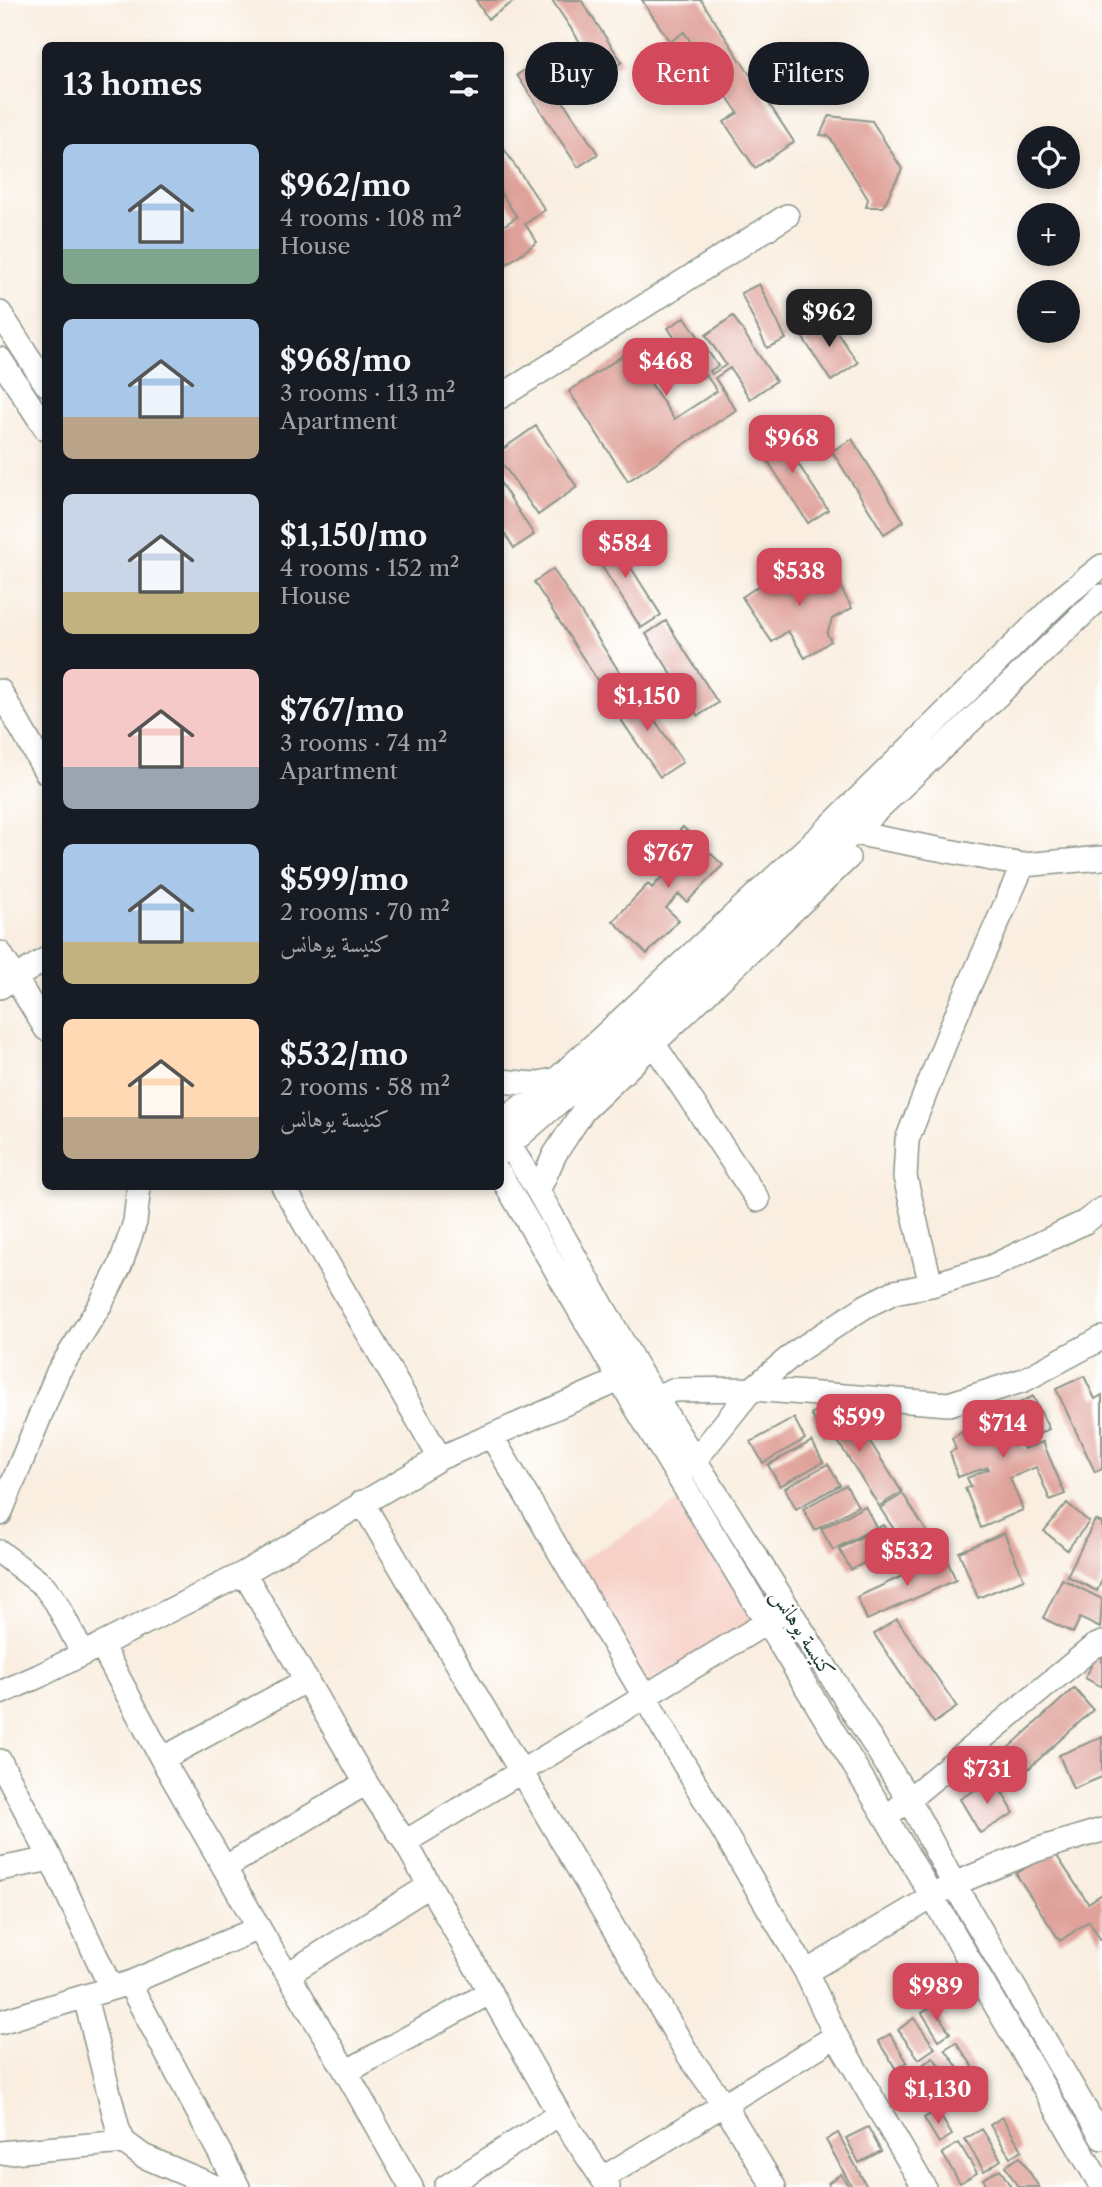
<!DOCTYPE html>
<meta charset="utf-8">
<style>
:root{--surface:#171b24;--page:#242831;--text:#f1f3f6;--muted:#9ea1a6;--accent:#d1495b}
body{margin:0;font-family:"Libre Caslon Text",Amiri,serif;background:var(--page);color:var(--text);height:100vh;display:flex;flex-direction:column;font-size:26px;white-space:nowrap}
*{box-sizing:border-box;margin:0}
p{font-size:23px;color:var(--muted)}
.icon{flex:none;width:38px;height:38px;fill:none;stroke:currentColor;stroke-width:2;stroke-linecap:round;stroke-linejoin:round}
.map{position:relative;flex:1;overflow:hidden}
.panel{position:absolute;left:42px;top:42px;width:462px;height:1148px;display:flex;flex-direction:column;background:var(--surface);border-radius:10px;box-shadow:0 4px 10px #0003}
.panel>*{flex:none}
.top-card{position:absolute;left:525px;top:42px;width:471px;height:63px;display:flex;gap:14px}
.tools{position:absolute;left:1017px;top:126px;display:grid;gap:14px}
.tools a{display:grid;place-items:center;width:63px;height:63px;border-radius:50%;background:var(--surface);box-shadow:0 4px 10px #0003;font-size:35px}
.price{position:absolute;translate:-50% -60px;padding:0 16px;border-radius:14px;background:var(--accent);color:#fff;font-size:23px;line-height:46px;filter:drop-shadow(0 2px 4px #0008)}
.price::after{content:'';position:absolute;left:50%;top:42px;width:21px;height:16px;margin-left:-10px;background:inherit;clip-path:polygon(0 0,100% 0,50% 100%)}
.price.on{background:#222;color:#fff}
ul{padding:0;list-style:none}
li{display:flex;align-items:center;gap:21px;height:175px;padding:0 21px}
li span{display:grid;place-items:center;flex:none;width:196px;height:140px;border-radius:10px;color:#555}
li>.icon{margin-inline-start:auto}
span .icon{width:84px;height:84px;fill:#fffc;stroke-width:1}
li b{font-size:30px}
h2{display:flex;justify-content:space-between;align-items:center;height:84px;padding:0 21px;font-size:30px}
.tag{padding:0 24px;border-radius:32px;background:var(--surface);box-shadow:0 4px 10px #0003;font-size:24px;line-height:63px}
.tag.on{background:var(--accent);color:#fff}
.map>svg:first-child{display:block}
</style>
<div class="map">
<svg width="1102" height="2187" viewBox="0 0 1102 2187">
<rect width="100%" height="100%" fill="#fff"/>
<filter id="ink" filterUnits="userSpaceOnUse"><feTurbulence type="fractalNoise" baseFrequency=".0143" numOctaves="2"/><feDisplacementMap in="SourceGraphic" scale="14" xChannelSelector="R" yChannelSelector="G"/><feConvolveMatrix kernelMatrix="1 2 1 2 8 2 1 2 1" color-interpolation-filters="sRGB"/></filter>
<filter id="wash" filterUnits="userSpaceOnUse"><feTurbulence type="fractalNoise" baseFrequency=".00686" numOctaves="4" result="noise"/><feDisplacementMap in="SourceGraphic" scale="28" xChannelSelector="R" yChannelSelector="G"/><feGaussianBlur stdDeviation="1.57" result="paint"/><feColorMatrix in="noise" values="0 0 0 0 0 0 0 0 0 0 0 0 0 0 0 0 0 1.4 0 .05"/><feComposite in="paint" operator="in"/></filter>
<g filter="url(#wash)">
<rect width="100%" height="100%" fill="#f9eee0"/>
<!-- built -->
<path fill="#f7d1c8" d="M 685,1499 L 755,1619 L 646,1684 L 576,1563 Z"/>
<g id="blocks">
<!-- building -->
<path fill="#dfa199" d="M 476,0 L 516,0 L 488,19 Z
M 552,0 L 581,0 L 622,62 L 602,75 Z
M 642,0 L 701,0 L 794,142 L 755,168 L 724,122 L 738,113 L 684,32 L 670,42 Z
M 537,62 L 598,154 L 578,167 L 517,75 Z
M 829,116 L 872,121 L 902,169 L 883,207 L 866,207 L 868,199 L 829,136 L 820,135 Z
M 504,149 L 545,210 L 525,224 L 537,242 L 507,264 L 500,255 L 500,228 L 517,217 L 500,192 L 500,151 Z
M 759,284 L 786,339 L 767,348 L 741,293 Z
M 733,316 L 776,381 L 750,399 L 730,368 L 715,378 L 736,410 L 628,481 L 569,391 L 630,351 L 674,419 L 717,391 L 706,375 L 701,378 L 668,328 L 685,317 L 718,366 L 710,371 L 712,374 L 726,365 L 706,335 Z
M 827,317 L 858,363 L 831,381 L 801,335 Z
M 536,426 L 577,487 L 538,515 L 500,460 L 500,451 Z
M 775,428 L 828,510 L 808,523 L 755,441 Z
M 852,439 L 904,521 L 884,534 L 832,451 Z
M 500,482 L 534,535 L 514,548 L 500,526 Z
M 609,533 L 661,615 L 641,628 L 589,546 Z
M 553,569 L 622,676 L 603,689 L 534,582 Z
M 784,569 L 793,582 L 811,570 L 834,576 L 852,608 L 832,619 L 827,634 L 831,641 L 805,658 L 788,631 L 772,642 L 742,597 Z
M 666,621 L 718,703 L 698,716 L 646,634 Z
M 634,689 L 683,762 L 660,777 L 611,705 Z
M 683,827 L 723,865 L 687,902 L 679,894 L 666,908 L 679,920 L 647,954 L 613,921 L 648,884 L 652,888 L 663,876 L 649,863 Z
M 1084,1376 L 1095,1399 L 1102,1395 L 1102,1469 L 1095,1472 L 1056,1389 Z
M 1033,1396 L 1049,1429 L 1021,1443 L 1024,1449 L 1043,1442 L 1065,1494 L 1050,1500 L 1036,1467 L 1010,1478 L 1023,1510 L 981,1528 L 965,1488 L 971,1486 L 967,1478 L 989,1469 L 988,1467 L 958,1477 L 950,1452 L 956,1449 L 952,1438 L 969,1428 Z
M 829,1404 L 842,1427 L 855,1418 L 902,1492 L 879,1506 L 832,1432 L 823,1437 L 811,1414 Z
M 794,1418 L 805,1439 L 763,1463 L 751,1442 Z
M 812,1441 L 823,1462 L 780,1486 L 768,1465 Z
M 828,1464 L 840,1485 L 796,1509 L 785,1488 Z
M 846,1485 L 858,1506 L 815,1530 L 803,1509 Z
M 903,1494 L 934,1543 L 912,1557 L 880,1508 Z
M 1067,1503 L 1089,1522 L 1067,1550 L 1044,1531 Z
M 865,1506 L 876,1527 L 833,1550 L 821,1529 Z
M 1095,1520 L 1102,1523 L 1102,1580 L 1097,1591 L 1067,1576 Z
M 883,1525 L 894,1546 L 851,1570 L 839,1549 Z
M 1004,1533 L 1024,1579 L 978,1598 L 959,1552 Z
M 945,1556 L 956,1580 L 867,1620 L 857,1597 Z
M 1062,1579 L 1102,1599 L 1100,1628 L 1080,1618 L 1073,1633 L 1043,1618 Z
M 897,1619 L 957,1707 L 934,1723 L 874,1634 Z
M 1099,1651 L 1102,1652 L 1102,1687 L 1085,1678 Z
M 1074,1688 L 1093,1710 L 1026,1771 L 1006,1750 Z
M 1102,1737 L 1102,1777 L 1073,1789 L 1059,1755 Z
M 994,1778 L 1014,1813 L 980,1833 L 960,1799 Z
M 1053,1850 L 1088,1903 L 1102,1894 L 1102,1942 L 1089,1921 L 1060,1941 L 1016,1874 Z
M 933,2006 L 950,2033 L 939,2040 L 922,2013 Z
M 914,2018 L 935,2048 L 919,2059 L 898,2030 Z
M 890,2034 L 907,2062 L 896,2069 L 878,2041 Z
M 956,2042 L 974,2068 L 963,2075 L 945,2049 Z
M 933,2057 L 954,2086 L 940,2096 L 920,2067 Z
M 937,2110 L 952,2135 L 939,2143 L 924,2118 Z
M 1002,2117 L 1022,2150 L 1010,2157 L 990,2125 Z
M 868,2127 L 881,2151 L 859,2163 L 846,2138 Z
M 982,2129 L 1001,2160 L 984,2171 L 965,2139 Z
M 838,2133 L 867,2187 L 852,2187 L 826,2140 Z
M 959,2143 L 977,2173 L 960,2183 L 942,2153 Z
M 1020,2157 L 1039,2187 L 1018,2187 L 1005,2166 Z
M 1000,2169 L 1011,2187 L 988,2187 L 983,2179 Z
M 841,2174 L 849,2187 L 830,2187 L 828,2183 Z"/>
</g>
</g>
<g filter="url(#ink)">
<use href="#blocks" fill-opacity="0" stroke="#8c968a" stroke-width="2"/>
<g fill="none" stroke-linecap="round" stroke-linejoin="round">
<defs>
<path id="minor" d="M 0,313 L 46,384
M 0,359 L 46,429
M 500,397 L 787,216
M 0,691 L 46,772
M 843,831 L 1023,865 L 1102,858
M 0,953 L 46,1029
M 0,987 L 46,959
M 653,1043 L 758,1200
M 500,1081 L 534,1084 L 554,1080
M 500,1123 L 557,1079 L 827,829 L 1062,598 L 1102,566
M 500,1130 L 538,1191 L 639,1371 L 909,1800 L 954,1884 L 1102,2138
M 500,1153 L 590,1075 L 853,833 L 1102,596
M 500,1174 L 638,1411 L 885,1816 L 1102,2187
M 283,1186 L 440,1458
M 538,1191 L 555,1154 L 583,1111 L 848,858
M 931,1285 L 905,1177 L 907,1140 L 952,1025 L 1023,865
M 752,1389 L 796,1352 L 866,1306 L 894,1292 L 931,1285 L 991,1267 L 1085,1222 L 1102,1209
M 752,1389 L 949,1404 L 1024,1380 L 1102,1338
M 646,1405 L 656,1397 L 673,1390 L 752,1389 L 696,1459 L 683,1467
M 492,1437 L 806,1972 L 836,2036 L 924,2187
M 362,1502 L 689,2056 L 723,2103 L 774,2187
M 0,1514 L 58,1372 L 100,1305 L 120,1266 L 135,1222 L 139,1186
M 0,1552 L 44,1586 L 56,1602 L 83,1654
M 244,1573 L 366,1783 L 405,1842 L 559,2114 L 608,2187
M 101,1645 L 162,1759 L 275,1956 L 288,1974 L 346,2072 L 411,2187
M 0,1693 L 39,1676 L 244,1573 L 440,1458 L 631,1375
M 162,1759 L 307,1680
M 0,1761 L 51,1859 L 111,1988
M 898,1808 L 1093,1647 L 1102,1643
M 405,1842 L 779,1615
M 226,1867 L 366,1783
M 0,1869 L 51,1859
M 806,1972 L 954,1884 L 1036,1850 L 1102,1830
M 288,1974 L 429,1886
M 129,1983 L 238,2187
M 85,1997 L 118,2129 L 124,2142 L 143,2156 L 216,2187
M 0,2022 L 129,1983 L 259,1928
M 346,2072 L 489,1993
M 0,2153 L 124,2142
M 603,2178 L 836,2036
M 446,2187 L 559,2114"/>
</defs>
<!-- minor casing -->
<use href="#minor" stroke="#8c968a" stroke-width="26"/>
<!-- minor -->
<use href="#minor" stroke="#fff" stroke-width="23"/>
</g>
</g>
<g text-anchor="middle" stroke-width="5" stroke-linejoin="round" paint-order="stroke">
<!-- street labels -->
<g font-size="21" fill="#1f3d34" stroke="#fff">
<text transform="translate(803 1633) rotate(58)" y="7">كنيسة يوهانس</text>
</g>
</g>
</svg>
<div class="tools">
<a><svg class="icon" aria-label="locate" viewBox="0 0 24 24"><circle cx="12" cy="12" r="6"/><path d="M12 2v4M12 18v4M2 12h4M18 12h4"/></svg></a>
<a>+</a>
<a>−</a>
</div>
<b class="price on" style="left:829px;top:349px">$962</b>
<b class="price" style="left:666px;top:398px">$468</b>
<b class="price" style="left:792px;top:475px">$968</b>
<b class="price" style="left:625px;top:580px">$584</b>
<b class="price" style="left:799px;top:608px">$538</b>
<b class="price" style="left:647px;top:733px">$1,150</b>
<b class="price" style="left:668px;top:890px">$767</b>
<b class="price" style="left:859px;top:1454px">$599</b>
<b class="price" style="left:1003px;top:1460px">$714</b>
<b class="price" style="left:907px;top:1588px">$532</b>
<b class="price" style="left:987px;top:1806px">$731</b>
<b class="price" style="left:936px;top:2023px">$989</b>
<b class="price" style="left:938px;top:2126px">$1,130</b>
<div class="top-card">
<a class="tag">Buy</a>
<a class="tag on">Rent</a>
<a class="tag">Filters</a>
</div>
<section class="panel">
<h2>13 homes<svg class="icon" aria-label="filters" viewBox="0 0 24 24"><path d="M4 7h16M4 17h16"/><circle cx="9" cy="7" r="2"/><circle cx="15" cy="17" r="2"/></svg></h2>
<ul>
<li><span style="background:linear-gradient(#a9c7e8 75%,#7fa58c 0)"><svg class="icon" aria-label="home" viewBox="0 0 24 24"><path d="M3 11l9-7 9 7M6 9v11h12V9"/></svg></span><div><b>$962/mo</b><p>4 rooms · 108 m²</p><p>House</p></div></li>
<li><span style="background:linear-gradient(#a9c7e8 70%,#b9a48a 0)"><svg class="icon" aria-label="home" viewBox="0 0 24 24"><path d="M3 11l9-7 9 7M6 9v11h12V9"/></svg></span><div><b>$968/mo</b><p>3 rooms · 113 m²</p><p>Apartment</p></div></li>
<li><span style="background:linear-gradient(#c9d6e8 70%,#c2b280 0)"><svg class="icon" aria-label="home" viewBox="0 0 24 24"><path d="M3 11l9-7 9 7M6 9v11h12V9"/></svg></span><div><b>$1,150/mo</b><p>4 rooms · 152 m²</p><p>House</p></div></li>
<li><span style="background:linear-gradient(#f6c9c9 70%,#9aa5b1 0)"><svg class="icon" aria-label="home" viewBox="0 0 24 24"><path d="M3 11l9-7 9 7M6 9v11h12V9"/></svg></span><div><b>$767/mo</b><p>3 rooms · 74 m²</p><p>Apartment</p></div></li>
<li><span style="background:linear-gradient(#a9c7e8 70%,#c2b280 0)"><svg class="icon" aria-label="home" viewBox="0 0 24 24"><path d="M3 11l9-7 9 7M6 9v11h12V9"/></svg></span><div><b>$599/mo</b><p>2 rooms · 70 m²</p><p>كنيسة يوهانس</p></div></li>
<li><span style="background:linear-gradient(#ffd9b3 70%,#b9a48a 0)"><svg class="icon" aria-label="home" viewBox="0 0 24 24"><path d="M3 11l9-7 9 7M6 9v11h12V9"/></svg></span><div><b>$532/mo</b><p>2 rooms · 58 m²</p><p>كنيسة يوهانس</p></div></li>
</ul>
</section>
</div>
